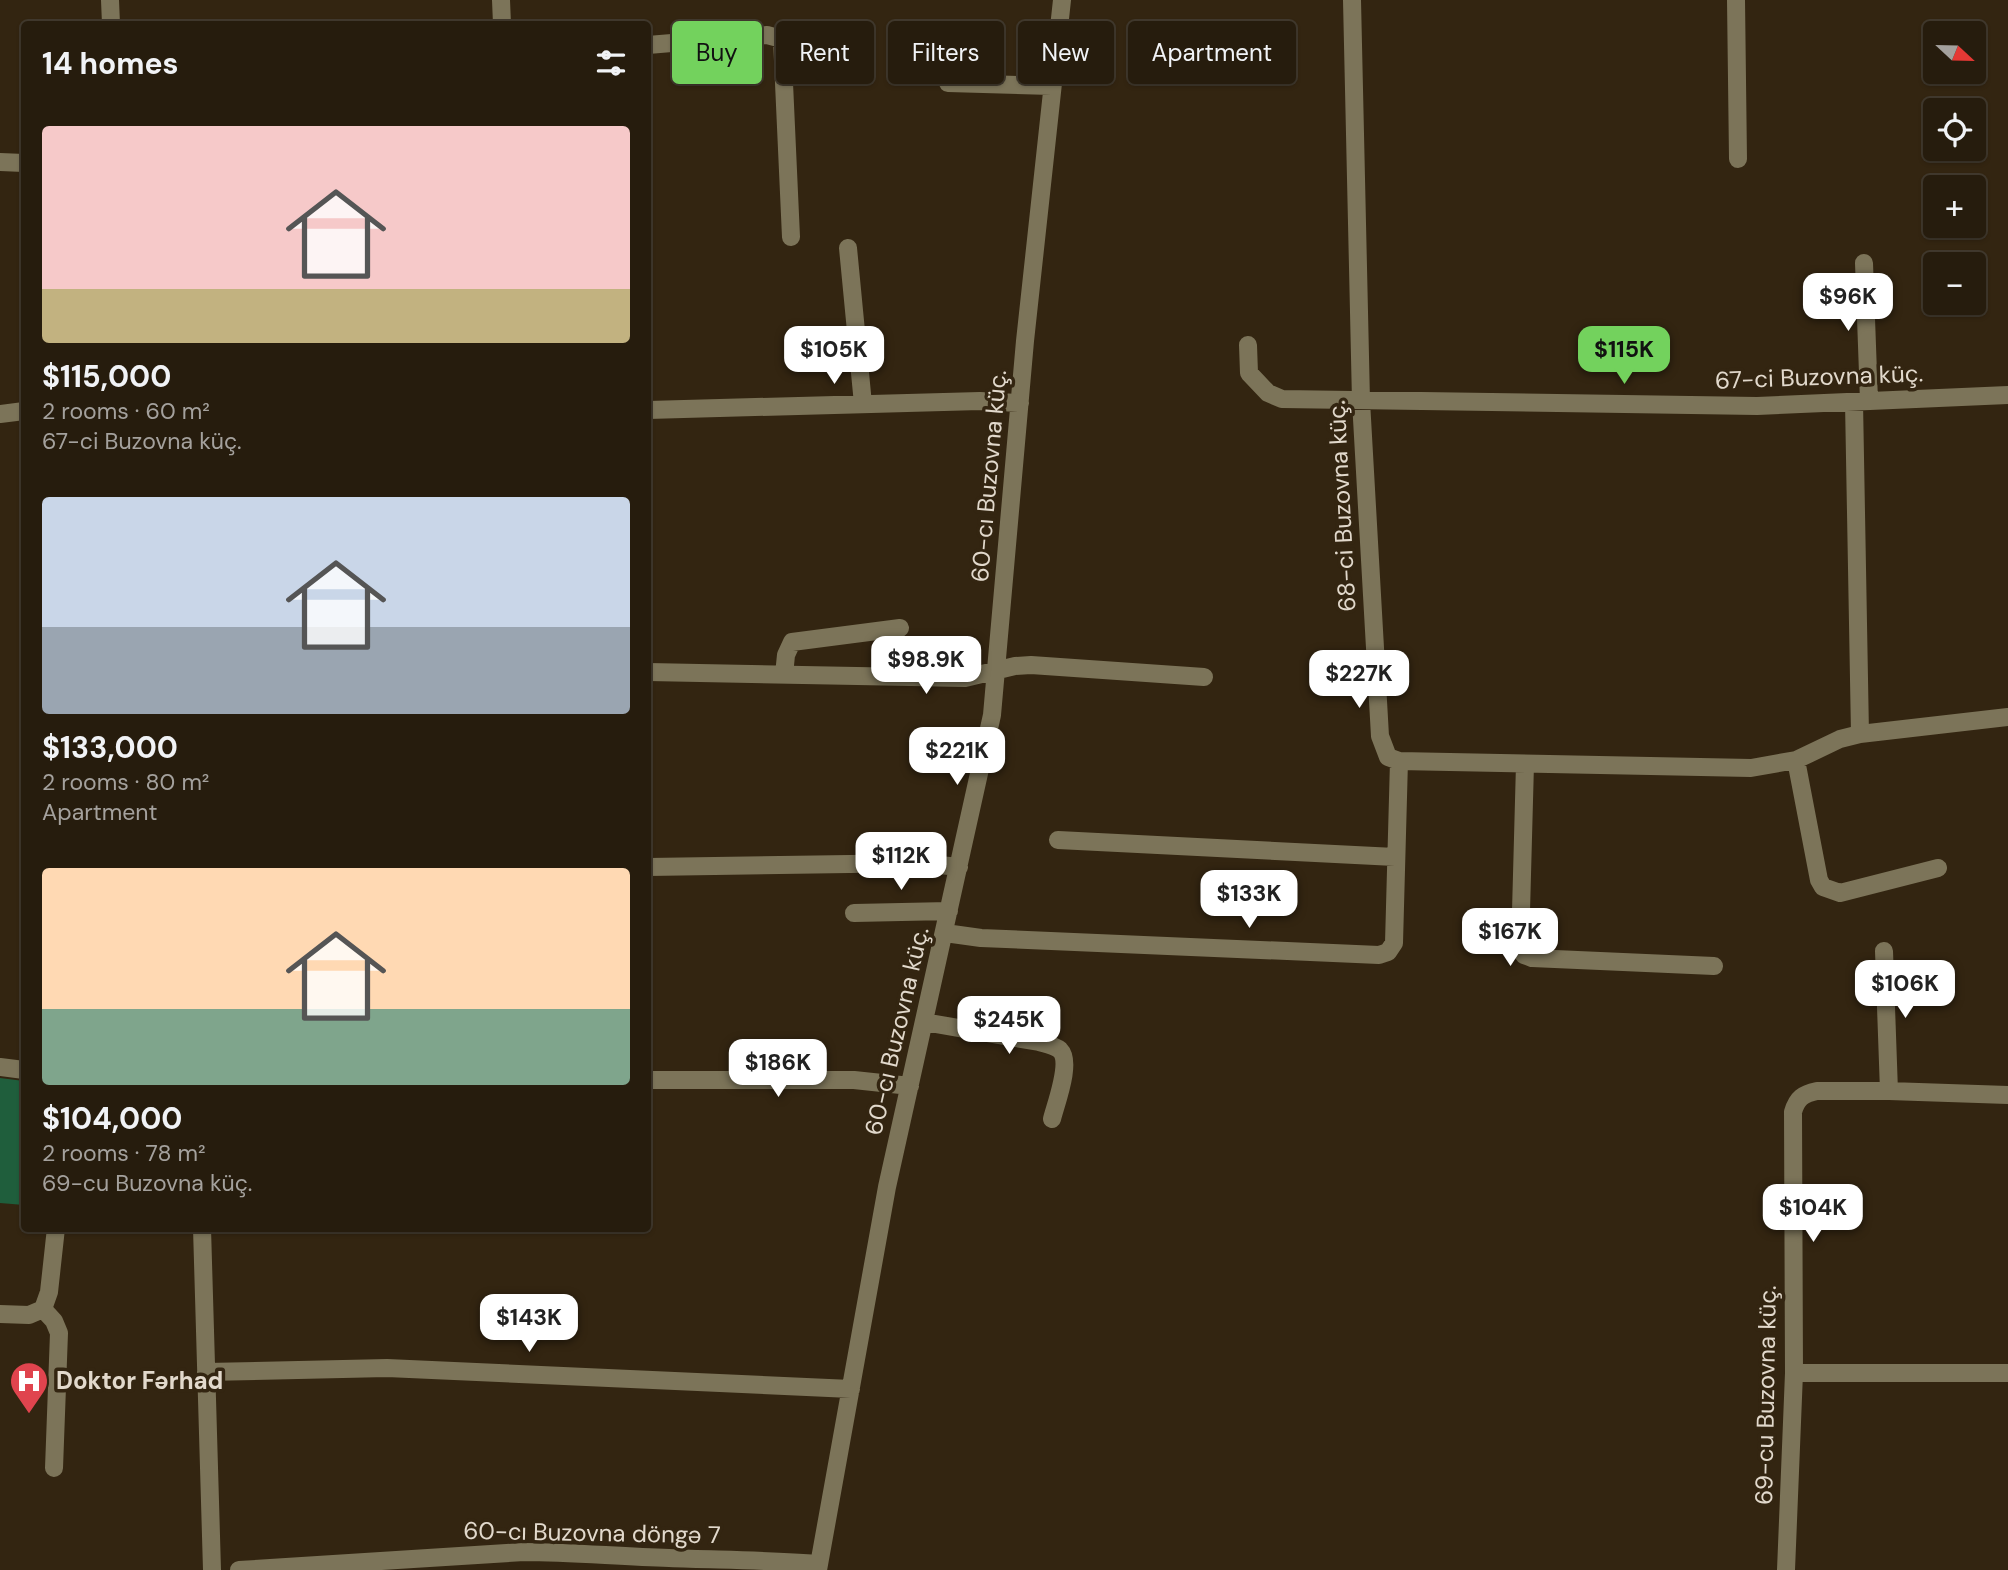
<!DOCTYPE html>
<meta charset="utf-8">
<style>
:root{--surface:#261c0d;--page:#32291b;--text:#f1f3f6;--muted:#a4a19d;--line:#423a2e;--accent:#73d25d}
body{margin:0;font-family:"DM Sans",sans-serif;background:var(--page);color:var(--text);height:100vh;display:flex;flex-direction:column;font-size:26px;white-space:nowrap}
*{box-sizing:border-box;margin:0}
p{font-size:23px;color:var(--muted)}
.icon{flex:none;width:38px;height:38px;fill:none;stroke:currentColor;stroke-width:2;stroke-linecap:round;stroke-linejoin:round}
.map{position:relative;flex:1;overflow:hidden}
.side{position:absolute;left:21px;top:21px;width:630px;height:1211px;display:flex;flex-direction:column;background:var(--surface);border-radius:7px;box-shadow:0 2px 5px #0004,0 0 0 2px var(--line)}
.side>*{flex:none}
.hud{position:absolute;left:672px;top:21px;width:665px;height:63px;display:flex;gap:14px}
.needle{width:46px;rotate:112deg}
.tools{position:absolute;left:1923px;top:21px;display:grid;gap:14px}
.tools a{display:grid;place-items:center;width:63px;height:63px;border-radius:7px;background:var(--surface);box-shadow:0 2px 5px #0004,0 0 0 2px var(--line);font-size:35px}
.price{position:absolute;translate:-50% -60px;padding:0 16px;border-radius:14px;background:#fff;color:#222;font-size:23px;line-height:46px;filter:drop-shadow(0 2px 4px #0008)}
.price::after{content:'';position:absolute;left:50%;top:42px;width:21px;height:16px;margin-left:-10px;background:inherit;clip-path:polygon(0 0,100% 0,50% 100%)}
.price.on{background:var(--accent);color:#111}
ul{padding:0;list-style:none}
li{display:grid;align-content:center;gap:14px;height:371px;padding:0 21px}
li span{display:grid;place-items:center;height:217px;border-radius:7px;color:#555}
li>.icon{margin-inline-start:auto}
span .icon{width:126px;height:126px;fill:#fffc;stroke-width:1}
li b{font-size:30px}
h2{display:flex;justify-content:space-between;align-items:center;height:84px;padding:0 21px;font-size:30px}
.pill{padding:0 24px;border-radius:7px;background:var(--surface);box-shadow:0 2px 5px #0004,0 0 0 2px var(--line);font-size:24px;line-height:63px}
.pill.on{background:var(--accent);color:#111}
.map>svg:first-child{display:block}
</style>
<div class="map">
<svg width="2008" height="1570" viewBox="0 0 2008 1570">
<rect width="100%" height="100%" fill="#332511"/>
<!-- green -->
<path fill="#1f5e3c" d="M 0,1078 L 24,1081 L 24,1205 L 0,1203 Z"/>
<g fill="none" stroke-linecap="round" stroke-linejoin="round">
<!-- minor -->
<path stroke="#7c7459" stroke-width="18" d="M 110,0 L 111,24
M 501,0 L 502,24
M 1352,0 L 1361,401 L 1380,736 L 1388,757 L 1399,761 L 1751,768 L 1796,760 L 1840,739 L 1860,734 L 2008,717
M 1736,0 L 1738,159
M 648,45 L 767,35 L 782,39 L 791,237
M 948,83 L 1052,86
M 0,162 L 24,163
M 848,248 L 863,404
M 1864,263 L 1869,401
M 1248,345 L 1249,373 L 1268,393 L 1282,399 L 1757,406 L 2008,395
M 1854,402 L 1860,734
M 648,410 L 980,401 L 1020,403
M 0,414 L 24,411
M 648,672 L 965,678 L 1015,666 L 1031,665 L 1204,677
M 784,675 L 786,655 L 792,642 L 900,628
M 1796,760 L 1819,880 L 1823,887 L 1840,893 L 1938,868
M 1525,764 L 1520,948 L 1524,955 L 1532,958 L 1714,966
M 1058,840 L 1395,857
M 648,867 L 920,863 L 959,867
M 854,913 L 949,911
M 945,933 L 981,938 L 1379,955 L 1388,952 L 1394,943 L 1399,761
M 1884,951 L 1889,1091
M 924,1022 L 1039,1042 C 1046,1044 1054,1045 1060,1050 C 1072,1062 1056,1103 1052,1119
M 0,1067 L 24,1070
M 648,1080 L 854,1080 L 910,1086
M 202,1228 L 212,1570
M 43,1309 L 54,1321 L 59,1333 L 54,1468
M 0,1314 L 29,1315 L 43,1309 L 49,1292 L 56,1228
M 206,1372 L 387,1368 L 851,1389
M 1794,1373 L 2008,1373
M 239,1570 L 524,1552 C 573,1552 621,1557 669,1558 C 720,1560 769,1560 819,1564
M 818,1570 L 887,1187 L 992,715 L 1025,341 L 1062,0
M 1786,1570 L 1794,1373 L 1793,1112 C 1797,1098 1803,1094 1817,1091 L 1889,1091 L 2008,1095"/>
</g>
<!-- icons -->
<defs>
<symbol id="hospital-pin" viewBox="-11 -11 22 30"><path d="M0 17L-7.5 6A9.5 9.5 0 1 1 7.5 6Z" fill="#e0444e" stroke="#332511"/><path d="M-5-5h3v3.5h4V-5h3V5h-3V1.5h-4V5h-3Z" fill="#fff"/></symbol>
</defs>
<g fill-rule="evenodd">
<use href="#hospital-pin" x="7" y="1359" width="44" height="60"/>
</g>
<g text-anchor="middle" stroke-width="7" stroke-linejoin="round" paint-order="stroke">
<!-- street labels -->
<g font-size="24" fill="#e2d9cc" stroke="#332511">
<text transform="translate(1819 377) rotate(-2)" y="8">67-ci Buzovna küç.</text>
<text transform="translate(989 476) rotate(-85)" y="8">60-cı Buzovna küç.</text>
<text transform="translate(1342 506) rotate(-93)" y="8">68-ci Buzovna küç.</text>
<text transform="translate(897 1031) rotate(-77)" y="8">60-cı Buzovna küç.</text>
<text transform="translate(1766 1395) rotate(-89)" y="8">69-cu Buzovna küç.</text>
<text transform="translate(592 1533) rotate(1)" y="8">60-cı Buzovna döngə 7</text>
</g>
<!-- poi labels -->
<g font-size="24" font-weight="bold" fill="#e2d9cc" stroke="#332511" text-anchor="start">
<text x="56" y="1389">Doktor Fərhad</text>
</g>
</g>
</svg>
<div class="tools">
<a><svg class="needle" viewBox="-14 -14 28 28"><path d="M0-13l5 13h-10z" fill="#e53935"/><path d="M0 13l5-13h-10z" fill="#a4a19d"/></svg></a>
<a><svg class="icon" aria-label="locate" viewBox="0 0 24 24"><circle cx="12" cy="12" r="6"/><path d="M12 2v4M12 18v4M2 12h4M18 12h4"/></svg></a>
<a>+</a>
<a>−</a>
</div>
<b class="price" style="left:1848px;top:333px">$96K</b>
<b class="price" style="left:834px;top:386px">$105K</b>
<b class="price on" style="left:1624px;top:386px">$115K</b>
<b class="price" style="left:926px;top:696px">$98.9K</b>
<b class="price" style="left:1359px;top:710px">$227K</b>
<b class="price" style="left:957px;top:787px">$221K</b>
<b class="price" style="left:901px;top:892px">$112K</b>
<b class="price" style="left:1249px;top:930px">$133K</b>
<b class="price" style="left:1510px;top:968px">$167K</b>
<b class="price" style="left:1905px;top:1020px">$106K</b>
<b class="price" style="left:1009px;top:1056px">$245K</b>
<b class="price" style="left:778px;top:1099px">$186K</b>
<b class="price" style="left:1813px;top:1244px">$104K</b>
<b class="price" style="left:529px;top:1354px">$143K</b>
<div class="hud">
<a class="pill on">Buy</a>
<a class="pill">Rent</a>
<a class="pill">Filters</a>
<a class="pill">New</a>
<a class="pill">Apartment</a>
</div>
<section class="side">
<h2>14 homes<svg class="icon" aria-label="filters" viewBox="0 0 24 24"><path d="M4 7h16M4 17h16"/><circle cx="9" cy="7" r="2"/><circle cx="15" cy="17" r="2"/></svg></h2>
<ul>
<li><span style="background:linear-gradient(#f6c9c9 75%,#c2b280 0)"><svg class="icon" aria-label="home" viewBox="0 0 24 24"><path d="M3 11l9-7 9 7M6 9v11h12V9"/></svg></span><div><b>$115,000</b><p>2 rooms · 60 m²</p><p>67-ci Buzovna küç.</p></div></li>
<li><span style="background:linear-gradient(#c9d6e8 60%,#9aa5b1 0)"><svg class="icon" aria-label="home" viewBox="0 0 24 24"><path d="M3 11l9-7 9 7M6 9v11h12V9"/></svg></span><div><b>$133,000</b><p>2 rooms · 80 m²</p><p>Apartment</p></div></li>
<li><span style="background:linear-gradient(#ffd9b3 65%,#7fa58c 0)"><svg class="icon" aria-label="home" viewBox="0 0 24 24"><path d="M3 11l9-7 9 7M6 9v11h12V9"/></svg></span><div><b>$104,000</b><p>2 rooms · 78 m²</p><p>69-cu Buzovna küç.</p></div></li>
</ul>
</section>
</div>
